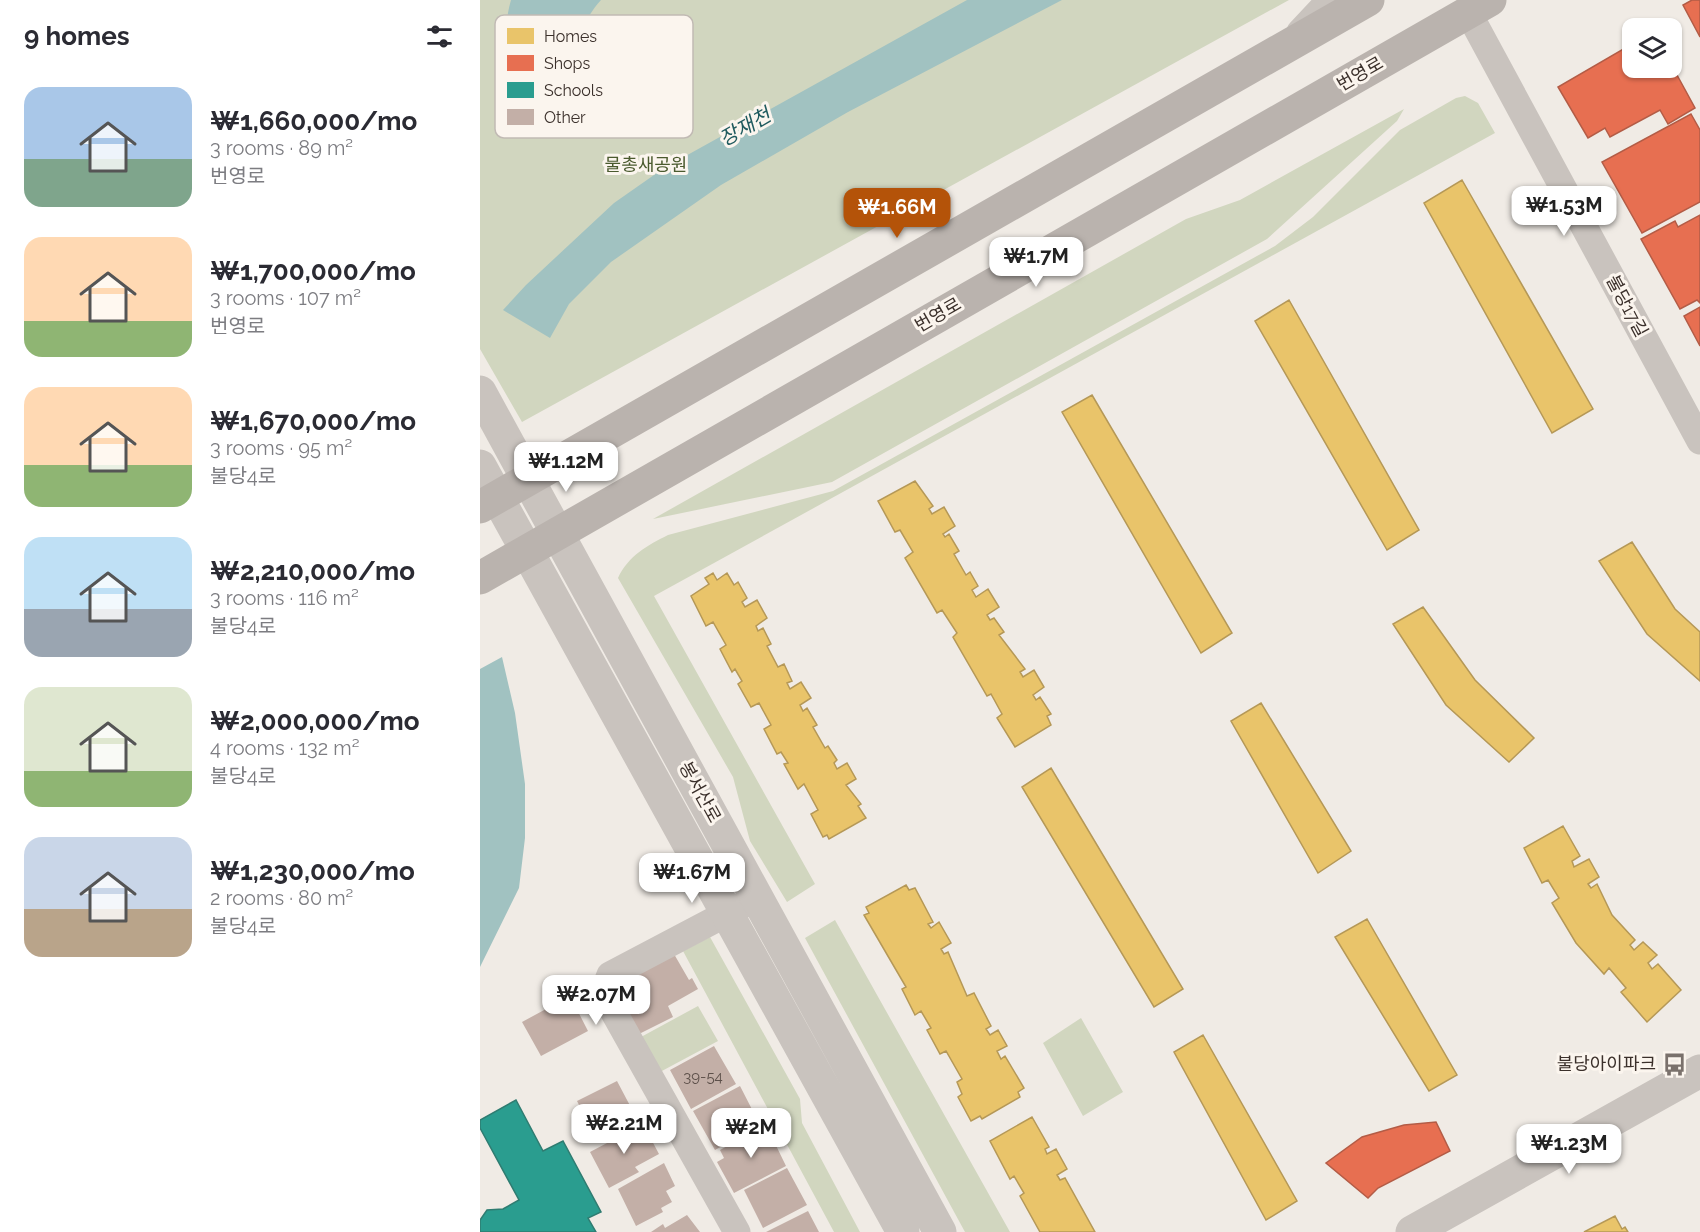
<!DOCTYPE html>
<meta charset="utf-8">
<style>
:root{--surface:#fff;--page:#f7f7f7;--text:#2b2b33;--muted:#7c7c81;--accent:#b45309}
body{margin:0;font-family:Raleway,"Noto Sans KR",sans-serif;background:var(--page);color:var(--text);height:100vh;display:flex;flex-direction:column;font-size:22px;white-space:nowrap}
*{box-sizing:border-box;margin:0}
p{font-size:20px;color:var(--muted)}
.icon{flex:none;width:33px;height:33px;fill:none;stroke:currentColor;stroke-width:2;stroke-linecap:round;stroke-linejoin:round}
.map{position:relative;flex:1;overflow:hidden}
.sheet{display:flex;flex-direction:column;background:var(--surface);width:480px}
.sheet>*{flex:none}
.fabs{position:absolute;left:1142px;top:18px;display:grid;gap:12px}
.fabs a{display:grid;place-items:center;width:60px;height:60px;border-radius:12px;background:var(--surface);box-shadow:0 2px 4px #0004;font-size:30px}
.price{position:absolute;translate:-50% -51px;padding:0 14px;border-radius:12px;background:#fff;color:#222;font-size:20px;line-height:39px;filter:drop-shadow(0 2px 3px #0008)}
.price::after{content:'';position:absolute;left:50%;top:36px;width:18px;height:14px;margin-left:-9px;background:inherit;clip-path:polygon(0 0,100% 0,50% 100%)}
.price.selected{background:var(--accent);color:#fff}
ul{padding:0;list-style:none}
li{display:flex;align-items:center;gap:18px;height:150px;padding:0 24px}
li span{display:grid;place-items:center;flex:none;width:168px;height:120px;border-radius:18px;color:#555}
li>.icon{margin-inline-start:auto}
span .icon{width:72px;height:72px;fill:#fffc;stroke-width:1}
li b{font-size:26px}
h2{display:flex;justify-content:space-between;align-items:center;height:72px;padding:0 24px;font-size:26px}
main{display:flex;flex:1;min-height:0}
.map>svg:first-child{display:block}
</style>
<main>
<section class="sheet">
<h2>9 homes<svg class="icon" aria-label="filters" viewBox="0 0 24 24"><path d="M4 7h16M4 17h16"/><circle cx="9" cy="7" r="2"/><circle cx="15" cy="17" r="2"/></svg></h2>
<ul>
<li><span style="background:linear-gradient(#a9c7e8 60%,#7fa58c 0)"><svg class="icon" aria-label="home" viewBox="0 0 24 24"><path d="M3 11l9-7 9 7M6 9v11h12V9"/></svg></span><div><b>₩1,660,000/mo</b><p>3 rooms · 89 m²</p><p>번영로</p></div></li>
<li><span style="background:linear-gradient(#ffd9b3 70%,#8fb573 0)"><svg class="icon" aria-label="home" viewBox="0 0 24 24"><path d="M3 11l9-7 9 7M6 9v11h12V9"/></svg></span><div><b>₩1,700,000/mo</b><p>3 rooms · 107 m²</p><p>번영로</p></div></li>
<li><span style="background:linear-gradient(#ffd9b3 65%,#8fb573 0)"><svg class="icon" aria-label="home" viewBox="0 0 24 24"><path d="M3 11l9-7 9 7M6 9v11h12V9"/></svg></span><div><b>₩1,670,000/mo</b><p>3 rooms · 95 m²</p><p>불당4로</p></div></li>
<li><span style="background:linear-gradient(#bfe0f5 60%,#9aa5b1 0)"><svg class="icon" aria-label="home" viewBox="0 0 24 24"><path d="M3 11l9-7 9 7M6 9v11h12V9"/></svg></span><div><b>₩2,210,000/mo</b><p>3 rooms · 116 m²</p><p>불당4로</p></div></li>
<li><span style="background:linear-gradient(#dfe7d0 70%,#8fb573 0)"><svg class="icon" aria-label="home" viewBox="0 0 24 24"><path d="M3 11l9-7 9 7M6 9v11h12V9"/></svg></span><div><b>₩2,000,000/mo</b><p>4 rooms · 132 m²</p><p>불당4로</p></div></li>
<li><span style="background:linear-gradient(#c9d6e8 60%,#b9a48a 0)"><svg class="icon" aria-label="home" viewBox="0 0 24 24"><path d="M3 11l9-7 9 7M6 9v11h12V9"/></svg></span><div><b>₩1,230,000/mo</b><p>2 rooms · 80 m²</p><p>불당4로</p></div></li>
</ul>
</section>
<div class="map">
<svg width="1220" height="1232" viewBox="0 0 1220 1232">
<rect width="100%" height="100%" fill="#f0ebe5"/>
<!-- green -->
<path fill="#d1d6bf" d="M 0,0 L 809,0 L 42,422 L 0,349 Z
M 985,96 L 998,103 L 1015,133 L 174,596 L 335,884 L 307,902 L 270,841 L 253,777 L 138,578 C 148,556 168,545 188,535 L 353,491 L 795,246 L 833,217 L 920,130 L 976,98 Z
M 924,109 L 917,121 L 787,239 L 352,482 L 173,519 L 706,219 L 760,200 Z
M 355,920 L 530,1232 L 485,1232 L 325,938 Z
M 230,937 L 320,1099 L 322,1123 L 380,1232 L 354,1232 L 203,951 Z
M 218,1006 L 238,1041 L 180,1072 L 161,1037 Z
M 601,1018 L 643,1092 L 603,1116 L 563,1043 Z"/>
<!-- water -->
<path fill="#a1c2c1" d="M 31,0 L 121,0 C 100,21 74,99 39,52 C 25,34 25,21 31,0 Z
M 487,0 L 582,0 L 368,112 L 241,185 L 131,262 L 89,304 L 70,338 L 23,310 L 46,285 L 134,203 L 184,168 Z
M 22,657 L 35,713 L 45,784 L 45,838 L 39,888 L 0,967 L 0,669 Z"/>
<!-- homes -->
<path fill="#e9c46a" stroke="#b59857" stroke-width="1.5" d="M 982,180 L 1113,409 L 1072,433 L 944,203 Z
M 809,300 L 939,530 L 907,550 L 775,321 Z
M 612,395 L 752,633 L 721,653 L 582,412 Z
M 435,481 L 453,506 L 449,509 L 452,514 L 464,507 L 475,526 L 463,534 L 465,537 L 469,534 L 479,551 L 474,554 L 486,575 L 490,572 L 498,586 L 492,590 L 496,597 L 508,589 L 519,607 L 507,615 L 510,620 L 514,618 L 524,632 L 519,635 L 545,669 L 540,672 L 543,677 L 554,670 L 564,687 L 553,695 L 556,700 L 560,697 L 571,714 L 567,716 L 571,725 L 535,747 L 517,718 L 522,714 L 511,694 L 507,696 L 473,637 L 477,633 L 462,610 L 457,613 L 425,558 L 433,552 L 420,530 L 415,532 L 398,501 Z
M 1152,542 L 1195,609 L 1220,632 L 1220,681 L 1167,634 L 1119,561 Z
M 233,573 L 237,580 L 247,573 L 254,585 L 258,582 L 267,598 L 262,602 L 265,607 L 277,600 L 287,618 L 276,626 L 278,631 L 283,628 L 291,644 L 287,646 L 298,667 L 304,664 L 312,681 L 307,683 L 310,689 L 321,682 L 331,698 L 320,705 L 323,711 L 327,708 L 337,725 L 333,727 L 345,748 L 348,746 L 357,760 L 354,763 L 357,769 L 367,763 L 376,779 L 366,785 L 381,804 L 378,806 L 386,818 L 349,839 L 347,835 L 343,837 L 331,814 L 338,810 L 324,784 L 318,789 L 304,764 L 308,763 L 301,752 L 297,754 L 284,729 L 291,725 L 279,703 L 271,707 L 258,684 L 262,681 L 255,669 L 252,672 L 240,649 L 246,645 L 233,622 L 226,626 L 211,596 L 229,584 L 225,578 Z
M 943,607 L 995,680 L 1054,738 L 1029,762 L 966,705 L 913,624 Z
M 781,703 L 871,851 L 838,873 L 751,721 Z
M 571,768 L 703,989 L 674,1007 L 542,787 Z
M 1083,826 L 1100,856 L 1092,861 L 1094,867 L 1109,859 L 1119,877 L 1108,884 L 1111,888 L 1117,884 L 1132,915 L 1155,940 L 1150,945 L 1154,950 L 1163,942 L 1177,955 L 1168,963 L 1172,969 L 1178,964 L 1201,990 L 1167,1022 L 1141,992 L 1146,988 L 1129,968 L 1124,974 L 1096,943 L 1072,903 L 1079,898 L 1068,880 L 1062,883 L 1044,848 Z
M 426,885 L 429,890 L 435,888 L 453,922 L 448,924 L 451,928 L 459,922 L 471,943 L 461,949 L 464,954 L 468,952 L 487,996 L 494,993 L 511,1026 L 506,1029 L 510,1035 L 518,1030 L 527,1046 L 517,1051 L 521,1059 L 525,1056 L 544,1088 L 538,1092 L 540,1097 L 502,1119 L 500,1116 L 491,1121 L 478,1097 L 482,1094 L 477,1082 L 482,1079 L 466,1051 L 460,1054 L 447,1030 L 451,1028 L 441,1011 L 435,1015 L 422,989 L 426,987 L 384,915 L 389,913 L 386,907 Z
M 887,919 L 977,1075 L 949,1091 L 855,937 Z
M 723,1035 L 817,1201 L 786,1220 L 694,1052 Z
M 552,1117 L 569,1147 L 565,1149 L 567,1154 L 576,1149 L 587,1169 L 577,1175 L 580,1180 L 585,1178 L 615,1232 L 560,1232 L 540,1196 L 544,1193 L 534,1176 L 530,1179 L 510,1141 Z
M 1135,1216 L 1142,1229 L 1145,1227 L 1148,1232 L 1104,1232 Z"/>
<!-- shops -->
<path fill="#e76f51" stroke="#b35c46" stroke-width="1.5" d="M 1212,0 L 1220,0 L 1220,37 L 1203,5 Z
M 1152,44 L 1152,68 L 1191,68 L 1191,64 L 1215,108 L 1188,124 L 1180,110 L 1130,137 L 1125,128 L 1108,138 L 1078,87 Z
M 1211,114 L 1220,130 L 1220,202 L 1162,233 L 1122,162 Z
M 1220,215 L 1220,303 L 1217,300 L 1200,309 L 1161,239 L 1195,221 L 1198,227 Z
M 1220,307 L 1220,346 L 1204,316 Z
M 956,1122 L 970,1151 L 898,1188 L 888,1198 L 846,1163 L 882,1137 L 924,1125 Z"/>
<!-- schools -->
<path fill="#2a9d8f" stroke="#2f7c71" stroke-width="1.5" d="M 36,1100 L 63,1151 L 83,1141 L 121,1212 L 108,1218 L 116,1232 L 0,1232 L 0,1220 L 7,1210 L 23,1209 L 39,1200 L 0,1128 L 0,1120 Z"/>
<!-- building -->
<path fill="#c3afa7" d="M 194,954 L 209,980 L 212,978 L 218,989 L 188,1006 L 193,1017 L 159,1034 L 142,999 L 147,980 Z
M 90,996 L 108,1031 L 61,1056 L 42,1022 Z
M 234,1046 L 256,1084 L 211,1109 L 190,1070 Z
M 137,1081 L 156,1117 L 117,1134 L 113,1132 L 97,1101 Z
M 260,1086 L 280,1125 L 235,1150 L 213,1111 Z
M 163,1124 L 179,1154 L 155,1167 L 159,1172 L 129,1188 L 110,1152 Z
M 286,1125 L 306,1166 L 254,1193 L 237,1162 L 244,1158 L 240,1150 Z
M 184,1163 L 195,1186 L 186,1191 L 192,1202 L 181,1208 L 183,1212 L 156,1226 L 138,1189 Z
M 307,1168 L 327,1205 L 283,1228 L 264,1190 Z
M 328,1211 L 339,1232 L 286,1232 Z
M 207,1215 L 220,1232 L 171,1232 L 183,1224 L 185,1228 Z"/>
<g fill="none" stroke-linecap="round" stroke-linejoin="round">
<!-- minor -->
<path stroke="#c9c3be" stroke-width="27" d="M 988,12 L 1220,441
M 820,32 L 850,0
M 257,1232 L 123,993 L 130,975 L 278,897"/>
<!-- tertiary -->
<path stroke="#c9c3be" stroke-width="33" d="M 0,392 L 460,1232
M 0,466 L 423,1232
M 932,1232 L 1220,1071"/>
<!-- secondary -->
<path stroke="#bab3ae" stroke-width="33" d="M 0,507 L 888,0
M 0,578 L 1010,0"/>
</g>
<!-- icons -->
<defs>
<symbol id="bus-bare" viewBox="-9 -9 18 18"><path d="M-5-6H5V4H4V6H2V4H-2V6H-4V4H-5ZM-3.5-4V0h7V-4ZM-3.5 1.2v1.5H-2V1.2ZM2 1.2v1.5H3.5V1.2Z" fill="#7a716c" stroke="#fbf5ee" stroke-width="2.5" paint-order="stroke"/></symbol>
</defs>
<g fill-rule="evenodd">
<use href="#bus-bare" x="1178" y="1048" width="33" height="33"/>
</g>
<g text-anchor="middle" stroke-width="6" stroke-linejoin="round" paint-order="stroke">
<!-- number labels -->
<g font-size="15" fill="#5d504a">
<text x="223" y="1082">39-54</text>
</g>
<!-- street labels -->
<g font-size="18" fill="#3b302b" stroke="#fbf5ee">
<text transform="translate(880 74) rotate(-30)" y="6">번영로</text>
<text transform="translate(1147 306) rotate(62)" y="6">불당17길</text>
<text transform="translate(458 315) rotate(-30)" y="6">번영로</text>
<text transform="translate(220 792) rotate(61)" y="6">봉서산로</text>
</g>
<!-- park labels -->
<g font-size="18" fill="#4a5a2e" stroke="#fbf5ee">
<text x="166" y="171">물총새공원</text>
</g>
<!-- poi labels -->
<g font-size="18" fill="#3b302b" stroke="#fbf5ee" text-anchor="end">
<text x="1176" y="1070">불당아이파크</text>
</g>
<!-- water labels -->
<g font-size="20" font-style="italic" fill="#1f5a5e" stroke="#fbf5ee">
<text transform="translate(265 127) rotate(-30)" y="7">장재천</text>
</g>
</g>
<!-- legend -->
<rect x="15" y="15" width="198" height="123" rx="9" fill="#fbf5ee" stroke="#c1bab4" stroke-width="1.5"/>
<rect x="27" y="28" width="27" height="16" fill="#e9c46a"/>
<rect x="27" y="55" width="27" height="16" fill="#e76f51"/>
<rect x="27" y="82" width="27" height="16" fill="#2a9d8f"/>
<rect x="27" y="109" width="27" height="16" fill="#c3afa7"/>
<g font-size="16" fill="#3b302b">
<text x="64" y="42">Homes</text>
<text x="64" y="69">Shops</text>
<text x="64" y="96">Schools</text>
<text x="64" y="123">Other</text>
</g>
</svg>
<div class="fabs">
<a><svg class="icon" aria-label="layers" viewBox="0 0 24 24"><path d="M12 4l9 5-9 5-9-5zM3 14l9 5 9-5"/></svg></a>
</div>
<b class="price" style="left:1084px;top:237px">₩1.53M</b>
<b class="price selected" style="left:417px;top:239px">₩1.66M</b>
<b class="price" style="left:556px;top:288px">₩1.7M</b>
<b class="price" style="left:86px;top:493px">₩1.12M</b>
<b class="price" style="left:212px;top:904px">₩1.67M</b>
<b class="price" style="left:116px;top:1026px">₩2.07M</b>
<b class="price" style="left:144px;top:1155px">₩2.21M</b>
<b class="price" style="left:271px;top:1159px">₩2M</b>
<b class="price" style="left:1089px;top:1175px">₩1.23M</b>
</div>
</main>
